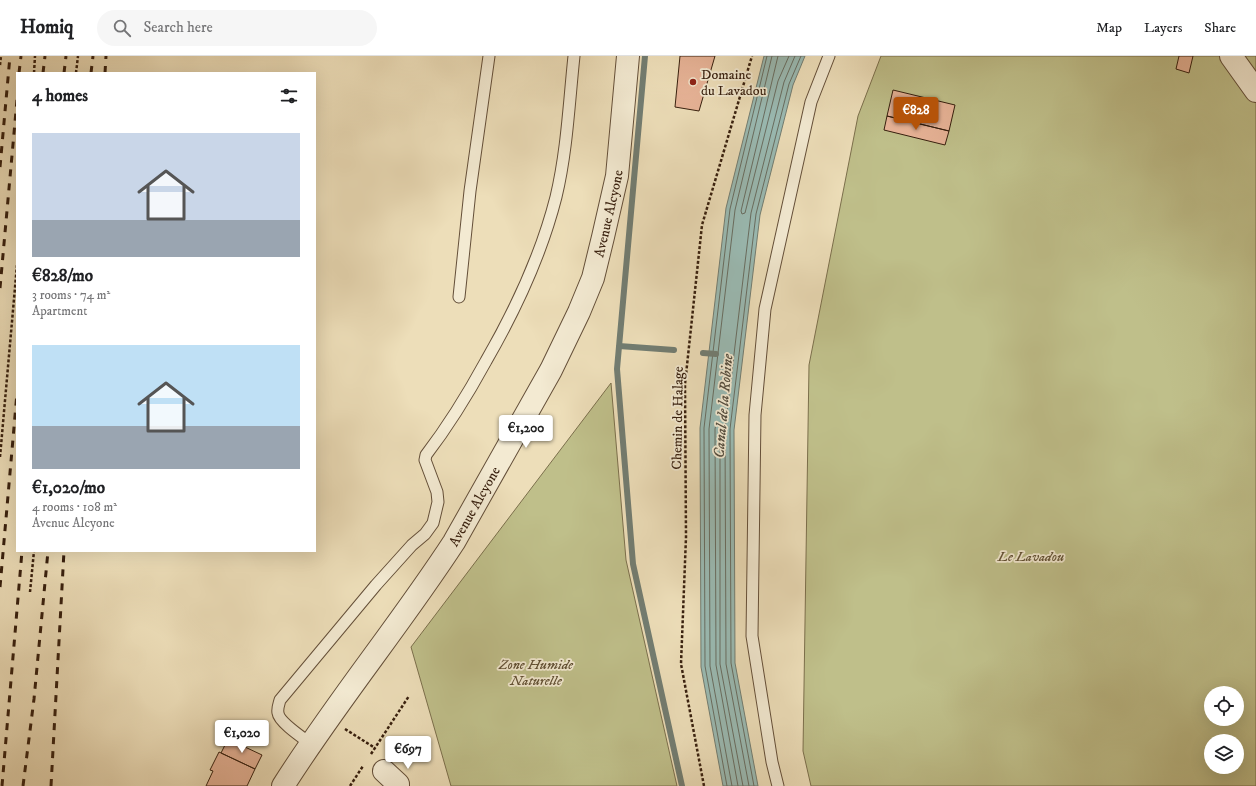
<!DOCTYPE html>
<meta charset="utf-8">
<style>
:root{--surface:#fff;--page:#f6f6f6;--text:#202124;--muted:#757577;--line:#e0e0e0;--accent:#b45309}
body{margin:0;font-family:"IM FELL DW Pica",serif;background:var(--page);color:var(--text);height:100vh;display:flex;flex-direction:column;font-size:15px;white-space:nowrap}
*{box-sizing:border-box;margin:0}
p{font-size:13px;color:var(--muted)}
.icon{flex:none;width:22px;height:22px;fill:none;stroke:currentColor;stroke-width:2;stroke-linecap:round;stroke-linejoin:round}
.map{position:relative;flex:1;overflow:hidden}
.drawer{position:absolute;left:16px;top:16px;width:300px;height:480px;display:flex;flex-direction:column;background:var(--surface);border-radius:0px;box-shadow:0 4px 16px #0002}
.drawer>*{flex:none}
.buttons{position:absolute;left:1204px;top:630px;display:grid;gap:8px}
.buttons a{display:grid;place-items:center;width:40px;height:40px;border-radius:50%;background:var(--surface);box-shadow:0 4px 16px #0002;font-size:20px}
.price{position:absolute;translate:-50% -34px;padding:0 9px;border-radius:4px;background:#fff;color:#222;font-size:13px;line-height:26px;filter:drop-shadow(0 1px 2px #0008)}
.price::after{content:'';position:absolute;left:50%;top:24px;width:12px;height:9px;margin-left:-6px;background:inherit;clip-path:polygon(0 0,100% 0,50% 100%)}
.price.active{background:var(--accent);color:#fff}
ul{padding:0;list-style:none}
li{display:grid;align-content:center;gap:8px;height:212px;padding:0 16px}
li span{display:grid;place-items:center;height:124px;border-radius:0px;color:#555}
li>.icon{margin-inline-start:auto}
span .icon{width:72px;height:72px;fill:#fffc;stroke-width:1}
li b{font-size:17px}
h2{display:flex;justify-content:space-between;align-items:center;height:48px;padding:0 16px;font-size:17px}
header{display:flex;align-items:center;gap:24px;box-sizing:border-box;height:56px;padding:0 20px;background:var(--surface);border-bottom:1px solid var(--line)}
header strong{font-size:19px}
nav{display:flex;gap:22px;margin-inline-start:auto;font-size:14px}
.search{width:280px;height:36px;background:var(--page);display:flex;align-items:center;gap:10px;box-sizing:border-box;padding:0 14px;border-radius:22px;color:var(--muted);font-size:15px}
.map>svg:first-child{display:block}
</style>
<header>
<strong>Homiq</strong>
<div class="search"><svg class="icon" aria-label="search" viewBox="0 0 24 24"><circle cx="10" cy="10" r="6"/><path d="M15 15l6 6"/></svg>Search here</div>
<nav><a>Map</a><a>Layers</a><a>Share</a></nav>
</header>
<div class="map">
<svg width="1256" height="730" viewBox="0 0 1256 730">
<rect width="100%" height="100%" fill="#eddeb9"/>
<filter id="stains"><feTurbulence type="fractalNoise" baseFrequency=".005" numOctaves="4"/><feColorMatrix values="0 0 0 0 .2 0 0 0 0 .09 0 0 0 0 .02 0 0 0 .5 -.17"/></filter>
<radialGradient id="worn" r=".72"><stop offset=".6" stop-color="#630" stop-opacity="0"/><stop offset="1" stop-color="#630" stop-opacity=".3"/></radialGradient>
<!-- green -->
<path fill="#bfbf8a" stroke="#7b6f4c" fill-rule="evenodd" d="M 881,0 L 1256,0 L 1256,730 L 811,730 L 803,695 L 809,309 L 858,60 ZM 1211,637 L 1237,637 L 1237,663 L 1211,663 ZM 1211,685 L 1237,685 L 1237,711 L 1211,711 Z
M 611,327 L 626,504 L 677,730 L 451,730 L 411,591 Z"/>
<!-- water -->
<path fill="#9abbb4" stroke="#727d72" d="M 764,0 L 805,0 L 793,29 L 760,159 L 734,374 L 735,607 L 758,730 L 723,730 L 701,611 L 700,372 L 726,152 Z"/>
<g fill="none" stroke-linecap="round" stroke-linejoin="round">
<!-- shore -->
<path stroke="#686d61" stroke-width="1" d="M 778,0 L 741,155 L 742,158 L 745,157 L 778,25 L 789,0
M 727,730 L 705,610 L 704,372 L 730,153 L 767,0
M 732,730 L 710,610 L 709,373 L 735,154 L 772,0
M 738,730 L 716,609 L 715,373 L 716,368 L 718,366 L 720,368 L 720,608 L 743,730
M 749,730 L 726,608 L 725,373 L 751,157 L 784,26 L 795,0
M 754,730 L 731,607 L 730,373 L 756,158 L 789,28 L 801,0"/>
<!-- stream -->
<path stroke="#727d72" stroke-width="6" d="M 645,0 L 617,313 L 633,508 L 682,730
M 619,290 L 674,294
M 703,297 L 716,298"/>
</g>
<!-- building -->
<path fill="#e7b397" stroke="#371f0e" d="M 680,0 L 715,0 L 699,55 L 675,51 Z
M 1179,0 L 1193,0 L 1189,17 L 1176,13 Z
M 893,34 L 955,49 L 949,75 L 887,60 Z
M 887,60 L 949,75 L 945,89 L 884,74 Z
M 228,683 L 262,699 L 255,713 L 221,697 Z
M 219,696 L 255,713 L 247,730 L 206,730 L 213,715 L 210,714 Z"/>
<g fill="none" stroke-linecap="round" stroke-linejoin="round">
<defs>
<path id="service" d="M 459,241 L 470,135 L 489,0
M 311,688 C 303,682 279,666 278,657 C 277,652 279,648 280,644 L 376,529 L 412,489 L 425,478 L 433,467 L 438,446 L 437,436 L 425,404 L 426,399 C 449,369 468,338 486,305 C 516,253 541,200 556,141 C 567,95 569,47 574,0
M 778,730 L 772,706 L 752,580 L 755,359 L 765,253 L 811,46 L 829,0"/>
<path id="minor" d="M 1231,0 L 1256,35
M 384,715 L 398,728 L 398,730"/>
<g id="tertiary">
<path id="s1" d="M 283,730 C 336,646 400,569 454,486 L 551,314 L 579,256 L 593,222 L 603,181 L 617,120 L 628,0"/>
</g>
</defs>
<!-- service casing -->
<use href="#service" stroke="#644f39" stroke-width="13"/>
<!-- minor casing -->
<use href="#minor" stroke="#644f39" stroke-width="24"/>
<!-- tertiary casing -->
<use href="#tertiary" stroke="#644f39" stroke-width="24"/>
<!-- path -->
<path stroke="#371f0e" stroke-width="2.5" stroke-dasharray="3 2" stroke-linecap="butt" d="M 0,9 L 1,0
M 34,17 L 35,0
M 76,17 L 78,0
M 0,401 L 17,209
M 30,536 L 34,495
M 345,673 L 375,692
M 371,698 L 409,640
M 350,730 L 363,710
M 704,730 L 681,608 L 686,481 L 685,328 L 702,169 L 752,0"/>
<!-- service -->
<use href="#service" stroke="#f3ead2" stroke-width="11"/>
<!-- minor -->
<use href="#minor" stroke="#f3ead2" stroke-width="22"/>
<!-- tertiary -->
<use href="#tertiary" stroke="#f3ead2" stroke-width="22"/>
<!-- rail -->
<path stroke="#371f0e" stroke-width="3" stroke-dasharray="7 7" stroke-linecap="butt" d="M 19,17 L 21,0
M 43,17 L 45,0
M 64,17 L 66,0
M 91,17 L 93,0
M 105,17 L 106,0
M 0,111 L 10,0
M 0,232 L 17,44
M 0,531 L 17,337
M 2,730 L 22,495
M 23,730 L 34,643 L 48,495
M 51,730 L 64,495"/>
</g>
<!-- markers -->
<circle fill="#8f2418" stroke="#f3ead2" stroke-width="1.5" cx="693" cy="26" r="4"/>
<g text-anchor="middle" stroke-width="3.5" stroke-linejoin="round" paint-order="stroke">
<!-- poi labels -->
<g font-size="14" fill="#371f0e" stroke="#f3ead2" text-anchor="start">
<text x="701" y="23">Domaine<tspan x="701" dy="16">du Lavadou</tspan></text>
</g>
<!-- street labels -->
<g font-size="14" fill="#371f0e" stroke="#f3ead2">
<text dy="5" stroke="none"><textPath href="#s1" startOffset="663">Avenue Alcyone</textPath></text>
<text transform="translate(677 362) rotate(-89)" y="5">Chemin de Halage</text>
<text dy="5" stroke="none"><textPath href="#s1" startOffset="339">Avenue Alcyone</textPath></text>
</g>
<!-- park labels -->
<g font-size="14" font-style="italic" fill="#604f33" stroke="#f3ead2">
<text x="1031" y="505">Le Lavadou</text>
<text x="536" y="613">Zone Humide<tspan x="536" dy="16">Naturelle</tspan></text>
</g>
<!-- water labels -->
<g font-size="15" font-style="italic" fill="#554e40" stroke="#f3ead2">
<text transform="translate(723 350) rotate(-85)" y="5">Canal de la Robine</text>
</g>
</g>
<rect width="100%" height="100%" filter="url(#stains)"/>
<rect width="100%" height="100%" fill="url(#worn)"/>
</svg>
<div class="buttons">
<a><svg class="icon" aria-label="locate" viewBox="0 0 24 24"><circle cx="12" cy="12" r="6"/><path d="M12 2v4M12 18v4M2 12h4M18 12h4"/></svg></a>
<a><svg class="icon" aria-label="layers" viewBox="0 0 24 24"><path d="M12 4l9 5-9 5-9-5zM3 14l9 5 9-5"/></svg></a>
</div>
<b class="price active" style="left:916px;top:75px">€828</b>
<b class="price" style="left:526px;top:393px">€1,200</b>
<b class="price" style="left:242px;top:698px">€1,020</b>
<b class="price" style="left:408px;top:714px">€697</b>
<section class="drawer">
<h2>4 homes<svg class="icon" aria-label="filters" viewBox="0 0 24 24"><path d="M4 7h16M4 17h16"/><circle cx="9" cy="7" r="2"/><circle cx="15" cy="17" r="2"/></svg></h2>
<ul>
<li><span style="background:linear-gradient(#c9d6e8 70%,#9aa5b1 0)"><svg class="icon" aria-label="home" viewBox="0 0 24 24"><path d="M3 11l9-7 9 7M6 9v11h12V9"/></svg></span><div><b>€828/mo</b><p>3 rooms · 74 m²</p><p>Apartment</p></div></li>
<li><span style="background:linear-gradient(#bfe0f5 65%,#9aa5b1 0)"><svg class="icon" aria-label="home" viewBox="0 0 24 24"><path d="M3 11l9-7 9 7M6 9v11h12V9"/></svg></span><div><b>€1,020/mo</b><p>4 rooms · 108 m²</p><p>Avenue Alcyone</p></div></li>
</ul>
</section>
</div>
